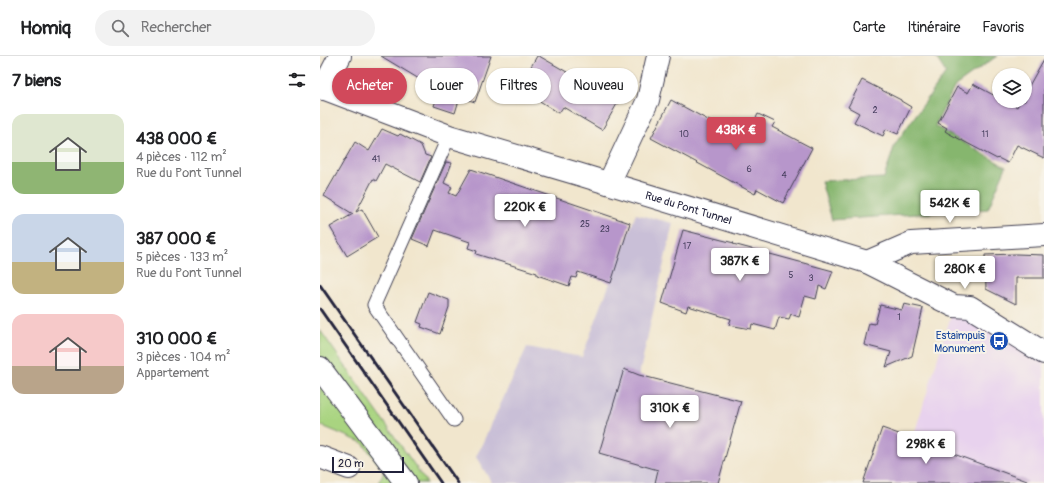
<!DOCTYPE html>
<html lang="fr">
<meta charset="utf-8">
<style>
:root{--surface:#fff;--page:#f2f2f2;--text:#202124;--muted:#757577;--line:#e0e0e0;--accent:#d1495b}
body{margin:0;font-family:Pangolin,sans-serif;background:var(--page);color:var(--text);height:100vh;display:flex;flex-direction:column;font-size:15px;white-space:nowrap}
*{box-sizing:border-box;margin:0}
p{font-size:13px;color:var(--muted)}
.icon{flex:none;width:22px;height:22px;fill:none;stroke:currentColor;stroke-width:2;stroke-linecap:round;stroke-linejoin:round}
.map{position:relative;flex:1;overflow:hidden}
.drawer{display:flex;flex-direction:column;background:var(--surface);width:320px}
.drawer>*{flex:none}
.hud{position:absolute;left:12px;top:12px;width:380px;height:36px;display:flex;gap:8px}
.buttons{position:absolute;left:672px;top:12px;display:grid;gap:8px}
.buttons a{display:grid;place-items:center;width:40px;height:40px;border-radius:50%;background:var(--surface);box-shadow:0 1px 3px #0004;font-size:20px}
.scale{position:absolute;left:12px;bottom:10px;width:72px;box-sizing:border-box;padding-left:4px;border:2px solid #22223b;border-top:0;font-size:11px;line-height:14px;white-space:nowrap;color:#22223b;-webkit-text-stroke:3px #f7f3e8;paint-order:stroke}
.price{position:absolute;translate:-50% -34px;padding:0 9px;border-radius:4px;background:#fff;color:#222;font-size:13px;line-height:26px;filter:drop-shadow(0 1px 2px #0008)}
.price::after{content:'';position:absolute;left:50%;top:24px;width:12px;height:9px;margin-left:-6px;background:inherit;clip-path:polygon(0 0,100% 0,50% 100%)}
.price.current{background:var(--accent);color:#fff}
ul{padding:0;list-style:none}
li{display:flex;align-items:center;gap:12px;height:100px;padding:0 12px}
li span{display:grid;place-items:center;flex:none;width:112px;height:80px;border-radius:12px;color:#555}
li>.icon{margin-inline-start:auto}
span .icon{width:48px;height:48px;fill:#fffc;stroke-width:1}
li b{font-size:17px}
h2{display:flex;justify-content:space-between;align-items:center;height:48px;padding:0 12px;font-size:17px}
.tag{padding:0 14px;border-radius:18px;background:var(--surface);box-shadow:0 1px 3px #0004;font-size:14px;line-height:36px}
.tag.current{background:var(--accent);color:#fff}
header{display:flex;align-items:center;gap:24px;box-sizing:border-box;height:56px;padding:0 20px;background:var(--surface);border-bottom:1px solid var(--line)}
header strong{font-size:19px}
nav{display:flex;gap:22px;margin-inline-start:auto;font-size:14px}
.search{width:280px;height:36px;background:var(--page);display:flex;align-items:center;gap:10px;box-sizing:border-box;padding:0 14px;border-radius:22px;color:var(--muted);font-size:15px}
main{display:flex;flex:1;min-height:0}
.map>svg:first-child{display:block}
</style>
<header>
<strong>Homiq</strong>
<div class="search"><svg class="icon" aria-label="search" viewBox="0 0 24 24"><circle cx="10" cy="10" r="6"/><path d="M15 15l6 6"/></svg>Rechercher</div>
<nav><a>Carte</a><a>Itinéraire</a><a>Favoris</a></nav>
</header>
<main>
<section class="drawer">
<h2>7 biens<svg class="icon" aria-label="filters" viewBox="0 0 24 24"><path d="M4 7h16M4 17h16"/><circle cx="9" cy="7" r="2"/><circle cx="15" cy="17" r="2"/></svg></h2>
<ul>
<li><span style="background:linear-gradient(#dfe7d0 60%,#8fb573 0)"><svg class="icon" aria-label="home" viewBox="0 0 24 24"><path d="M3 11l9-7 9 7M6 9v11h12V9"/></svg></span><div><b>438 000 €</b><p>4 pièces · 112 m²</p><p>Rue du Pont Tunnel</p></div></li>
<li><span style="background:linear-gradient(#c9d6e8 60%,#c2b280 0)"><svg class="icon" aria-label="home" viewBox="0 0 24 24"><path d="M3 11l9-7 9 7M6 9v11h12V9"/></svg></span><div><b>387 000 €</b><p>5 pièces · 133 m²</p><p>Rue du Pont Tunnel</p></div></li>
<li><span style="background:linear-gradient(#f6c9c9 65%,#b9a48a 0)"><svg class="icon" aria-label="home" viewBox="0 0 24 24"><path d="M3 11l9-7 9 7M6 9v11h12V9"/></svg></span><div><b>310 000 €</b><p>3 pièces · 104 m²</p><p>Appartement</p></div></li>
</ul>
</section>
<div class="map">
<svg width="724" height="427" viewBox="0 0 724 427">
<rect width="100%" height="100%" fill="#f7f3e8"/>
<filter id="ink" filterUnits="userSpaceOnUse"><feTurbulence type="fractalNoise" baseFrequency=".025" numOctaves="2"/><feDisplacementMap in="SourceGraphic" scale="8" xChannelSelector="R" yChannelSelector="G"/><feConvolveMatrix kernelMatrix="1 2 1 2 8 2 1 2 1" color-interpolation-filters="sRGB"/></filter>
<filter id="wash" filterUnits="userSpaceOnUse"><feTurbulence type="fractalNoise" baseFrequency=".012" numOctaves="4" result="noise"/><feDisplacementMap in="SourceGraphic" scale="16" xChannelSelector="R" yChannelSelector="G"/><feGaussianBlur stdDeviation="0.9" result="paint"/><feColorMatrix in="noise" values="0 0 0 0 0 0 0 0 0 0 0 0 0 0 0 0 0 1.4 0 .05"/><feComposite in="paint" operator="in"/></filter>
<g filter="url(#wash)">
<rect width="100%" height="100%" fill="#f1e6cd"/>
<!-- built -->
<path fill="#e8d2ee" d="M 634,250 L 724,301 L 724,427 L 543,427 L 562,372 L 593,382 Z"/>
<!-- industrial -->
<path fill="#c9bfd7" d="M 316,158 L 353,167 L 319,319 L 421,345 L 398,427 L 172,427 L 156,401 L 207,291 L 262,301 Z"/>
<!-- green -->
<path fill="#a9d480" stroke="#667b5e" d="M 0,274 L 107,427 L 90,427 L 0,301 Z
M 0,323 L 79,427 L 58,427 L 64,416 L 43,387 L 0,369 Z"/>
<!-- forest -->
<path fill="#86b66e" stroke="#546c54" d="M 615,0 L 677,0 L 635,30 L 615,70 L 686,111 L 668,153 L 512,164 L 501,125 L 564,122 L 575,88 L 626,17 Z"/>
<g id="blocks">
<!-- building -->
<path fill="#b796cb" d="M 61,0 L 171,0 L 155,46 L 140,41 L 135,57 L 114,50 L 119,35 Z
M 217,0 L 219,0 L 259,23 L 262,18 L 301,41 L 282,74 L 243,51 L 239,57 L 199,32 Z
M 724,3 L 724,102 L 697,89 L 688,107 L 678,102 L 677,103 L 628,77 L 625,75 L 627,72 L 618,67 L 637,31 L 648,37 L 653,28 L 679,42 L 679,45 L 686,45 L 697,51 L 700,45 L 705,45 L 705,37 Z
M 542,24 L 581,44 L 581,45 L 591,51 L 578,78 L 566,73 L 563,80 L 534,66 L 539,57 L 528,51 Z
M 351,44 L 425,84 L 438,58 L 455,66 L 452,71 L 492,92 L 463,147 L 437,133 L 435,138 L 331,82 Z
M 62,73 L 78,80 L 80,78 L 101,89 L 105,99 L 111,101 L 100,126 L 65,108 L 56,125 L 53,123 L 36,156 L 42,153 L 58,181 L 27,200 L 10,171 L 33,158 L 4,140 L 35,86 L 49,95 Z
M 126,106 L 132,107 L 124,127 L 132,131 L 129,137 L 136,140 L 151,113 L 310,167 L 291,227 L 258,216 L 256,222 L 252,221 L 249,230 L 217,219 L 217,217 L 156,198 L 157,195 L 148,192 L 150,186 L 115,174 L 109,190 L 92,183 Z
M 363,174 L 398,183 L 414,187 L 413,188 L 513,215 L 506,233 L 499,230 L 496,243 L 485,240 L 479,261 L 471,258 L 469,263 L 459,261 L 455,274 L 432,268 L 431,273 L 409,269 L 411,263 L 368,250 L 366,256 L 342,247 Z
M 696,198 L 724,199 L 724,222 L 696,222 L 696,248 L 666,233 L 665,199 Z
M 108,236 L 129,244 L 129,251 L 120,278 L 101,271 L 102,268 L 97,266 Z
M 584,248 L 603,252 L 592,300 L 566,311 L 571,296 L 544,289 L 549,267 L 555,268 L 560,249 L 582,254 Z
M 304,313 L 319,319 L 421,345 L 398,427 L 335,427 L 338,414 L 279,397 Z
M 562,372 L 593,383 L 707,425 L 707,427 L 543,427 Z"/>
</g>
</g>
<g filter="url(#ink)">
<use href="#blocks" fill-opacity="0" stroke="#413f51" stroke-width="1"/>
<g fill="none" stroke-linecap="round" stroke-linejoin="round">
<defs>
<path id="service" d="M 129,80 L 54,249 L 134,364"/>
<path id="minor" d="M 3,33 L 20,0
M 289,127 L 328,44 L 338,0
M 547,206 L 591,187 L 724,179
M 0,312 L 86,427
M 0,401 L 29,412"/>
<g id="secondary">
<path id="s1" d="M 0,31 L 129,80 L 258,118 L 547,206 L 634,250 L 650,251 L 724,297"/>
</g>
</defs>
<!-- service casing -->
<use href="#service" stroke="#413f51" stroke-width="15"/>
<!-- minor casing -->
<use href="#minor" stroke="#413f51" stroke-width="24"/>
<!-- secondary casing -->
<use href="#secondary" stroke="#413f51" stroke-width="24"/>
<!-- service -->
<use href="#service" stroke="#fff" stroke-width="13"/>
<!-- minor -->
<use href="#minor" stroke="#fff" stroke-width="22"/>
<!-- secondary -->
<use href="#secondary" stroke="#fff" stroke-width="22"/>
<!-- rail -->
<path stroke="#22223b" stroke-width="3" d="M 0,229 L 138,427
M 0,253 L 121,427"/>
</g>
</g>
<!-- icons -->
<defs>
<symbol id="bus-disc" viewBox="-11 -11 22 22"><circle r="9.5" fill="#1a4fb4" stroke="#f7f3e8"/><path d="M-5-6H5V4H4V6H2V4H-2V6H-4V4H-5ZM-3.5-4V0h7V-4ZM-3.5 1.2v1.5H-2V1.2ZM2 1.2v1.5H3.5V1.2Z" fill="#fff"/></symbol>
</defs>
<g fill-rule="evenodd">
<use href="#bus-disc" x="668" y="274" width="22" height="22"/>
</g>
<g text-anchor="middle" stroke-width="4" stroke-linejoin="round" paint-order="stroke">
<!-- number labels -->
<g font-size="9" fill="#473f5f">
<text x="555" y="57">2</text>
<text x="364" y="81">10</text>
<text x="665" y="81">11</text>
<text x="56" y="106">41</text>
<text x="429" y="116">6</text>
<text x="464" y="122">4</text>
<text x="265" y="171">25</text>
<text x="285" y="176">23</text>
<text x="367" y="193">17</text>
<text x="471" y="222">5</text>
<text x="491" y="225">3</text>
<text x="579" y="264">1</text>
</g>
<!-- street labels -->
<g font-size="11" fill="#22223b" stroke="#f7f3e8">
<text dy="4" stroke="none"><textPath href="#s1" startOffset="388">Rue du Pont Tunnel</textPath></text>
</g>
<!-- transit labels -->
<g font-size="11" fill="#164399" stroke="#f7f3e8" text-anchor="end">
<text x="665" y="283">Estaimpuis<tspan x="665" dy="13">Monument</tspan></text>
</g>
</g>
</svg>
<div class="buttons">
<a><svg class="icon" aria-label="layers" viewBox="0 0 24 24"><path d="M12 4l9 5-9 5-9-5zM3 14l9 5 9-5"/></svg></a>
</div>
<div class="scale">20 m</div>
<b class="price current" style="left:416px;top:95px">438K €</b>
<b class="price" style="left:630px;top:168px">542K €</b>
<b class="price" style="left:205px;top:172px">220K €</b>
<b class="price" style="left:420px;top:226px">387K €</b>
<b class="price" style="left:645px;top:234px">280K €</b>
<b class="price" style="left:350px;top:373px">310K €</b>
<b class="price" style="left:606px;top:409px">298K €</b>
<div class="hud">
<a class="tag current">Acheter</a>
<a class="tag">Louer</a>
<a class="tag">Filtres</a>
<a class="tag">Nouveau</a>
</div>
</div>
</main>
